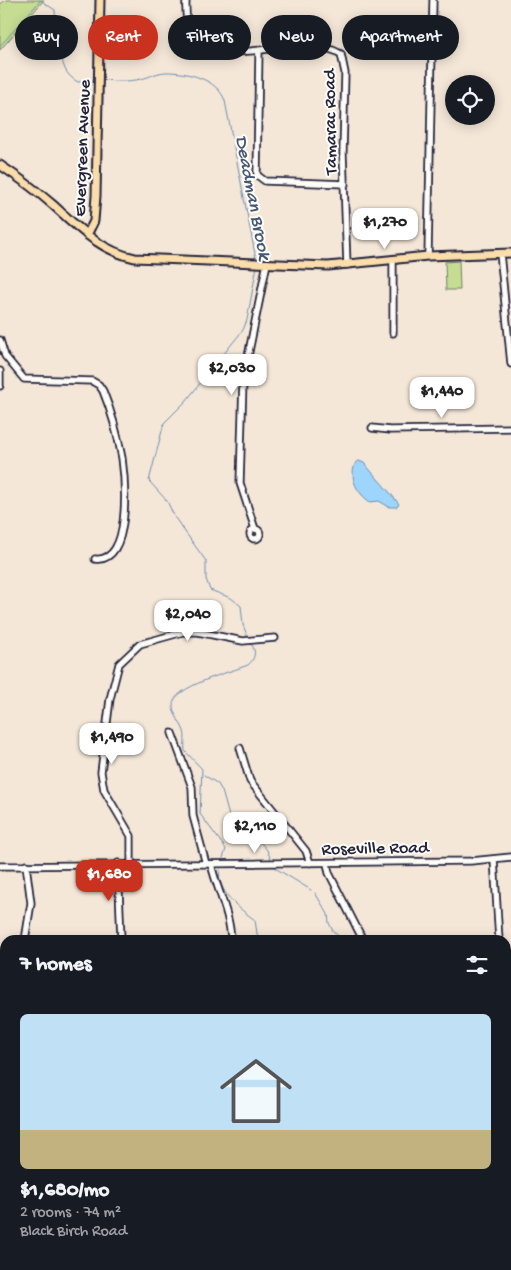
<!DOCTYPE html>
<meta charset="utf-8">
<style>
:root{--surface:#171b24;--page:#242831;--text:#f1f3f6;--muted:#9ea1a6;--accent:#c8321e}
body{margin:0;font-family:"Gochi Hand",sans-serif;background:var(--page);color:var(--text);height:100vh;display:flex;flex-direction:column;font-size:19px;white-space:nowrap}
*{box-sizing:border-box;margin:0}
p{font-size:16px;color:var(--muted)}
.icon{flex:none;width:28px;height:28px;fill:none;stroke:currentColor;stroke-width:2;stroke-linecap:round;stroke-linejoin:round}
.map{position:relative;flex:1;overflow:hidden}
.details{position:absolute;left:0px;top:935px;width:511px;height:335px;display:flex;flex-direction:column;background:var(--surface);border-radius:15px 15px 0 0;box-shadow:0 2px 12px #0003}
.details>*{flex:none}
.hud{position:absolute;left:15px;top:15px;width:481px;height:45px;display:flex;gap:10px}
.fabs{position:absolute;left:445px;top:75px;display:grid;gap:10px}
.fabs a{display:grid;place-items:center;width:50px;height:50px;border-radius:50%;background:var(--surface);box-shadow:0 2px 12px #0003;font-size:25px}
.price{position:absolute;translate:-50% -42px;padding:0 11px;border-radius:10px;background:#fff;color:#222;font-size:16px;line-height:32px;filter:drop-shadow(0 1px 2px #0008)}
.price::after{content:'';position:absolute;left:50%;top:30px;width:15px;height:11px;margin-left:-8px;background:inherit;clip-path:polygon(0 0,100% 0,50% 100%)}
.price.on{background:var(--accent);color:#fff}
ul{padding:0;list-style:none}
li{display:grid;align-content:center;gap:10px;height:265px;padding:0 20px}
li span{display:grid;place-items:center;height:155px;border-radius:8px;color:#555}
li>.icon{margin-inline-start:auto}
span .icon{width:90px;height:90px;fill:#fffc;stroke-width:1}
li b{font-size:21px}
h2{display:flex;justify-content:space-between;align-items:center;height:60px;padding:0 20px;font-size:21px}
.pill{padding:0 18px;border-radius:22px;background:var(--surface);box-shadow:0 2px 12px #0003;font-size:18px;line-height:45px}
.pill.on{background:var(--accent);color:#fff}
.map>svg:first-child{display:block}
</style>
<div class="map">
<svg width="511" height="1270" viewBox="0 0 511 1270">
<rect width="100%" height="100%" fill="#f4e7d8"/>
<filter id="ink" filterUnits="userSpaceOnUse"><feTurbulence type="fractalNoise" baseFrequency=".02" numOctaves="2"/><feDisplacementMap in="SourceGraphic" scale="10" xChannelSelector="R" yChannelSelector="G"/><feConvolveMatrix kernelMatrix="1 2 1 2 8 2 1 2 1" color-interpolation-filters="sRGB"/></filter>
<g filter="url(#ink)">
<!-- green -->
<path fill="#c6dc92" stroke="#747f66" d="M 6,0 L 44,0 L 0,50 L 0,4 Z
M 459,261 L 460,290 L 446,290 L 445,262 Z"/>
<!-- water -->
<path fill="#9dd5fc" stroke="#6c8daf" d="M 55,31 L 61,33 L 63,45 L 59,57 L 55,52 L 57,45 L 53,34 Z
M 359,461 L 364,463 C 376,477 389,491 399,504 L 397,507 L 389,507 L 379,501 L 370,502 C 357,493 348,477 356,462 Z"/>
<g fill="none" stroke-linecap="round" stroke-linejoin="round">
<!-- stream -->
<path stroke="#6c8daf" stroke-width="1" d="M 40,0 L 55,10 L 56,30
M 0,46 L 40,1
M 61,50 C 62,65 65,75 78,82 L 94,81
M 102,80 C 115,81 129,82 141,79 C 150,77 157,72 167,72 C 187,72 218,79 225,101 L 256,259
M 248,638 L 243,625 L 241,606 L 231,598 L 210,590 L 206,579 L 206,561 L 175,518 L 167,501 L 149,481 L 164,423 L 186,401 L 243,330 L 247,320 L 257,266
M 204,775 L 218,784 L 222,791 L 229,816 L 236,828 L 255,836 L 267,850 L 271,860
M 223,858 L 226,849 L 200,814 L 202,769 L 185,751 C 184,744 186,736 184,731 C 181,723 173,714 173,706 C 170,687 234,671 248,665 C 255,659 257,651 251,644
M 275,868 L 311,890
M 220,870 C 215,891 241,910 255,920 L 258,940
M 315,893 L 328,914 L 329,923 L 333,931 L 343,940
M 506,1120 L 511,1126
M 347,1270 L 348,1265"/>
<defs>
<path id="minor" d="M 186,0 C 181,96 290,24 341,54 L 345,73 L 343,153 L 347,265
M 259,50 L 257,175 L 265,181 L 345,184
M 500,253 L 511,364
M 428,256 L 433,0
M 393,260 L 393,333
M 0,340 L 5,356 L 24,379 L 92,381 L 99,385 L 103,391 C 112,413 118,436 122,458 C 125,480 132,564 95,559
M 0,371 L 0,386
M 372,428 L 390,430 L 511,428
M250 534a5 5 0 1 1 10 0a5 5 0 1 1-10 0Z
M 255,529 L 240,483 L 243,381 L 267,263
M 172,733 L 192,787 L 193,816 L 206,864
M 240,748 L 250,781 L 306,851 L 310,863
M 494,859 L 499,940
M 118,863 L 121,940
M 131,863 L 131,836 L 104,790 L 101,772 L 110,699 L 119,664 L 140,644 L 183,632 L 198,632 L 243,641 L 275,638
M 327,863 L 329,873 L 363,940
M 211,864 C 217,890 230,913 231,940
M 0,866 L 471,861 L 511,857
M 25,940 L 31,903 L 26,865
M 506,1051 L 506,1056
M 391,1265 L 392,1270
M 499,1265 L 499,1270"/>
<path id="major" d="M 0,165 C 18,177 36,190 52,204 C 78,227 100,251 135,258 L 328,266 L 428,256 L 511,253
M 87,235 L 94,221 L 96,196 L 100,0"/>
</defs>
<!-- minor casing -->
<use href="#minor" stroke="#22223b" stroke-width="9"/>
<!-- major casing -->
<use href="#major" stroke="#22223b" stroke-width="11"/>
<!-- minor -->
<use href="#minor" stroke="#fdfcf7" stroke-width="5.5"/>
<!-- major -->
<use href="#major" stroke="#faddab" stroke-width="7"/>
</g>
</g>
<g text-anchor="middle" stroke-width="4" stroke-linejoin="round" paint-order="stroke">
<!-- street labels -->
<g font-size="18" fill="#22223b" stroke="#fdfcf7">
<text transform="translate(329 122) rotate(-91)" y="6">Tamarac Road</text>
<text transform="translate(81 148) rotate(-88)" y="6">Evergreen Avenue</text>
<text transform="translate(375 847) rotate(-1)" y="6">Roseville Road</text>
</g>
<!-- water labels -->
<g font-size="19" font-style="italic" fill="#475875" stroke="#fdfcf7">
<text transform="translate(255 197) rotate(79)" y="7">Deadman Brook</text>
</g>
</g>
</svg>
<div class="fabs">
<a><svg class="icon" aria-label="locate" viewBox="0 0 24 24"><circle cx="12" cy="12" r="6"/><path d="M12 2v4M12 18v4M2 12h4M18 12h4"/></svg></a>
</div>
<b class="price" style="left:385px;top:250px">$1,270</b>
<b class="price" style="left:232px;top:396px">$2,030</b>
<b class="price" style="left:442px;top:419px">$1,440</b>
<b class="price" style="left:188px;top:642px">$2,040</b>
<b class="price" style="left:112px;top:765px">$1,490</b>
<b class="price" style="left:255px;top:854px">$2,110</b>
<b class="price on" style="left:109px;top:902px">$1,680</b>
<div class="hud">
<a class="pill">Buy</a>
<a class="pill on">Rent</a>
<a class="pill">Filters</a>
<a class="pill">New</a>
<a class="pill">Apartment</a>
</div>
<section class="details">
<h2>7 homes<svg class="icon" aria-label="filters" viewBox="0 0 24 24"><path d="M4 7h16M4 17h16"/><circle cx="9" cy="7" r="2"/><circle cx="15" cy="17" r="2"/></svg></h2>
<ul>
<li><span style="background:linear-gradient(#bfe0f5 75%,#c2b280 0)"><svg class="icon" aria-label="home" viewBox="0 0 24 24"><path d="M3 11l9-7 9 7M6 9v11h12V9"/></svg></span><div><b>$1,680/mo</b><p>2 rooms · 74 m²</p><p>Black Birch Road</p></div></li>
</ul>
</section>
</div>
